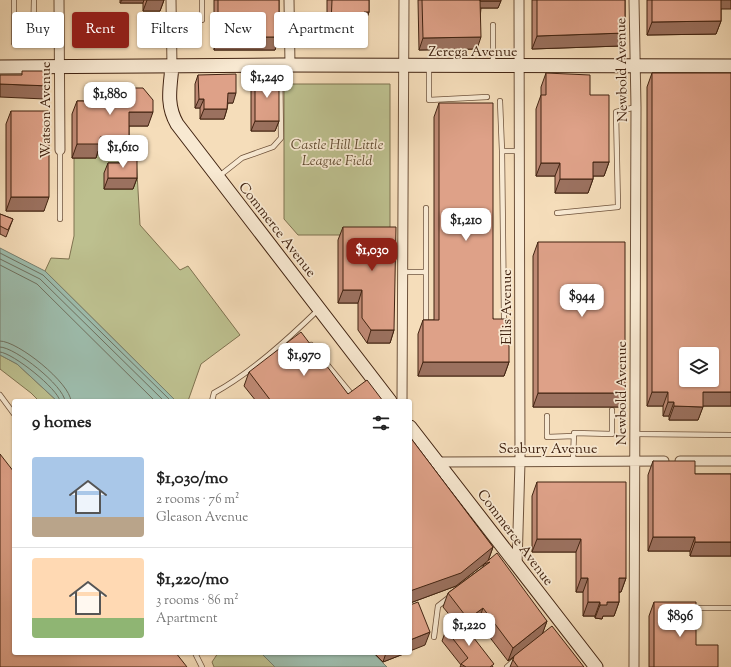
<!DOCTYPE html>
<meta charset="utf-8">
<style>
:root{--surface:#fff;--page:#f6f6f6;--text:#222;--muted:#767676;--line:#e0e0e0;--accent:#8f2418}
body{margin:0;font-family:"Sorts Mill Goudy",serif;background:var(--page);color:var(--text);height:100vh;display:flex;flex-direction:column;font-size:15px;white-space:nowrap}
*{box-sizing:border-box;margin:0}
p{font-size:13px;color:var(--muted)}
.icon{flex:none;width:22px;height:22px;fill:none;stroke:currentColor;stroke-width:2;stroke-linecap:round;stroke-linejoin:round}
.map{position:relative;flex:1;overflow:hidden}
.side{position:absolute;left:12px;top:399px;width:400px;height:256px;display:flex;flex-direction:column;background:var(--surface);border-radius:4px;box-shadow:0 1px 3px #0004}
.side>*{flex:none}
.guide{position:absolute;left:12px;top:12px;width:400px;height:36px;display:flex;gap:8px}
.fabs{position:absolute;left:679px;top:347px;display:grid;gap:8px}
.fabs a{display:grid;place-items:center;width:40px;height:40px;border-radius:4px;background:var(--surface);box-shadow:0 1px 3px #0004;font-size:20px}
.price{position:absolute;translate:-50% -34px;padding:0 9px;border-radius:8px;background:#fff;color:#222;font-size:13px;line-height:26px;filter:drop-shadow(0 1px 2px #0008)}
.price::after{content:'';position:absolute;left:50%;top:24px;width:12px;height:9px;margin-left:-6px;background:inherit;clip-path:polygon(0 0,100% 0,50% 100%)}
.price.on{background:var(--accent);color:#fff}
ul{padding:0;list-style:none}
li{display:flex;align-items:center;gap:12px;height:100px;padding:0 20px}
li+li{border-top:1px solid var(--line)}
li span{display:grid;place-items:center;flex:none;width:112px;height:80px;border-radius:4px;color:#555}
li>.icon{margin-inline-start:auto}
span .icon{width:48px;height:48px;fill:#fffc;stroke-width:1}
li b{font-size:17px}
h2{display:flex;justify-content:space-between;align-items:center;height:48px;padding:0 20px;font-size:17px}
.pill{padding:0 14px;border-radius:4px;background:var(--surface);box-shadow:0 1px 3px #0004;font-size:14px;line-height:36px}
.pill.on{background:var(--accent);color:#fff}
.map>svg:first-child{display:block}
</style>
<div class="map">
<svg width="731" height="667" viewBox="0 0 731 667">
<rect width="100%" height="100%" fill="#f5ddba"/>
<filter id="stains"><feTurbulence type="fractalNoise" baseFrequency=".005" numOctaves="4"/><feColorMatrix values="0 0 0 0 .2 0 0 0 0 .09 0 0 0 0 .02 0 0 0 .5 -.17"/></filter>
<radialGradient id="worn" r=".72"><stop offset=".6" stop-color="#630" stop-opacity="0"/><stop offset="1" stop-color="#630" stop-opacity=".3"/></radialGradient>
<!-- green -->
<path fill="#bdc08f" stroke="#7f7250" d="M 284,84 L 390,84 L 390,235 L 298,235 L 284,219 Z
M 74,155 L 136,155 L 140,225 L 180,270 L 188,266 L 240,335 L 201,364 L 188,401 L 176,401 L 45,271 L 51,258 L 69,259 L 74,236 Z
M 0,355 L 17,364 L 57,401 L 39,401 L 31,393 L 0,369 Z
M 218,653 L 261,653 L 275,667 L 214,667 L 212,662 Z"/>
<!-- water -->
<path fill="#9dbcac" stroke="#787f6e" d="M 0,248 L 45,271 L 176,401 L 57,401 L 17,364 L 0,355 Z
M 261,653 L 373,653 L 387,667 L 275,667 Z"/>
<g fill="none" stroke-linecap="round" stroke-linejoin="round">
<!-- shore -->
<path stroke="#6f705e" stroke-width="1" d="M 0,253 L 43,275 L 171,401
M 0,259 L 40,279 L 164,401
M 0,265 L 37,284 L 155,401
M 0,341 C 18,341 70,383 71,401
M 0,347 C 15,347 64,386 65,401
M 0,352 C 13,353 58,389 60,401"/>
<defs>
<path id="service" d="M 202,20 L 202,0
M 33,42 L 34,0
M 14,43 L 14,0
M 493,65 L 493,25
M 429,67 L 429,100 L 487,97
M 500,101 L 502,151 L 520,151
M 502,151 L 504,319
M 218,177 L 242,158 L 273,147 L 281,138 L 280,67
M 426,208 L 426,324
M 557,213 L 618,207 L 616,112 L 636,107
M 60,219 L 60,150
M 402,272 L 426,272
M 311,345 L 352,395
M 0,395 L 14,414
M 212,401 L 214,393 C 252,372 287,340 318,310
M 547,416 L 547,437 L 574,436
M 635,434 L 731,435
M 573,461 L 574,433 L 612,434 L 612,410
M 691,608 L 731,608
M 434,637 L 438,606 L 451,596
M 195,653 L 202,667
M 507,667 L 516,659"/>
<path id="minor" d="M 59,0 L 60,150
M 171,0 L 172,67
M 289,0 L 290,65
M 634,0 L 636,107 L 634,667
M 402,401 L 404,0
M 680,461 L 731,461
M 438,462 L 664,461
M 517,565 L 520,462 L 519,0"/>
<path id="secondary" d="M 0,67 L 280,65 L 731,66
M 172,67 C 170,88 166,105 177,124 L 390,401
M 410,427 L 596,667"/>
</defs>
<!-- service casing -->
<use href="#service" stroke="#6e523b" stroke-width="6"/>
<!-- minor casing -->
<use href="#minor" stroke="#6e523b" stroke-width="11"/>
<!-- secondary casing -->
<use href="#secondary" stroke="#412311" stroke-width="15"/>
<!-- service -->
<use href="#service" stroke="#f8e9d2" stroke-width="4.5"/>
<!-- minor -->
<use href="#minor" stroke="#f8e9d2" stroke-width="9"/>
<!-- secondary -->
<use href="#secondary" stroke="#f8e9d2" stroke-width="13"/>
</g>
<!-- wall -->
<path fill="#bf8a75" stroke="#412311" d="M 120,0 L 164,0 L 160,11 L 143,11 L 143,3 L 120,3 Z
M 214,0 L 279,0 L 279,37 L 275,50 L 214,50 Z
M 327,0 L 369,0 L 369,12 L 365,23 L 364,23 L 360,37 L 327,36 Z
M 418,0 L 501,0 L 498,8 L 481,8 L 477,49 L 419,50 Z
M 532,0 L 625,0 L 625,33 L 620,46 L 532,49 Z
M 647,0 L 731,0 L 721,9 L 721,21 L 716,34 L 647,35 Z
M 546,73 L 590,95 L 609,162 L 604,176 L 593,176 L 593,179 L 588,193 L 555,193 L 555,176 L 536,176 L 536,109 L 541,95 L 541,87 Z
M 652,73 L 731,73 L 731,406 L 703,406 L 698,420 L 669,420 L 669,416 L 663,416 L 663,406 L 647,406 L 647,87 Z
M 198,75 L 233,103 L 228,103 L 227,109 L 224,119 L 200,119 L 200,108 L 195,108 L 195,84 Z
M 255,77 L 279,121 L 275,131 L 251,131 L 251,87 Z
M 120,88 L 148,126 L 129,126 L 129,138 L 124,151 L 98,151 L 96,158 L 72,158 L 72,114 L 77,101 L 115,101 Z
M 439,103 L 493,319 L 509,362 L 504,376 L 418,376 L 418,334 L 423,320 L 434,320 L 434,117 Z
M 11,111 L 44,211 L 6,211 L 6,124 Z
M 120,159 L 137,178 L 133,189 L 104,189 L 104,173 L 108,163 L 119,163 Z
M 0,214 L 13,219 L 6,237 L 0,234 Z
M 343,227 L 394,330 L 390,343 L 367,343 L 358,330 L 358,303 L 338,303 L 338,240 Z
M 538,242 L 620,407 L 533,407 L 533,256 Z
M 249,372 L 348,394 L 383,401 L 256,401 L 244,386 Z
M 410,437 L 493,547 L 488,561 L 547,621 L 542,634 L 584,667 L 510,667 L 514,657 L 508,661 L 478,622 L 468,630 L 493,667 L 460,667 L 461,665 L 442,641 L 446,630 L 456,623 L 443,607 L 448,593 L 483,567 L 484,564 L 456,586 L 410,603 Z
M 653,461 L 695,474 L 731,474 L 731,556 L 690,556 L 690,551 L 648,551 L 648,475 Z
M 537,482 L 626,578 L 621,592 L 619,592 L 619,602 L 614,616 L 603,616 L 602,619 L 595,618 L 595,616 L 583,616 L 583,592 L 576,592 L 576,552 L 532,552 L 532,496 Z
M 654,602 L 696,645 L 718,667 L 649,667 L 649,616 Z
M 374,653 L 406,653 L 383,662 Z"/>
<!-- shaded-wall -->
<path fill="#9b715f" stroke="#412311" d="M 122,0 L 144,0 L 143,3 L 120,3 Z
M 147,0 L 164,0 L 160,11 L 143,11 Z
M 719,0 L 731,0 L 731,9 L 716,9 Z
M 477,1 L 501,1 L 498,8 L 474,8 Z
M 364,12 L 369,12 L 365,23 L 360,23 Z
M 721,21 L 716,34 L 647,35 L 652,22 Z
M 331,25 L 364,25 L 360,37 L 327,36 Z
M 625,33 L 620,46 L 532,49 L 537,36 Z
M 218,37 L 279,37 L 275,50 L 214,50 Z
M 481,37 L 477,49 L 419,50 L 423,38 Z
M 0,84 L 50,86 L 45,99 L 0,97 Z
M 228,93 L 236,93 L 233,103 L 224,103 Z
M 199,99 L 204,99 L 200,108 L 195,108 Z
M 204,109 L 227,109 L 224,119 L 200,119 Z
M 129,112 L 153,112 L 148,126 L 124,126 Z
M 255,121 L 279,121 L 275,131 L 251,131 Z
M 100,137 L 129,138 L 124,151 L 98,151 L 96,158 L 72,158 L 77,144 Z
M 593,162 L 609,162 L 604,176 L 588,176 Z
M 541,163 L 560,163 L 555,176 L 536,176 Z
M 108,178 L 137,178 L 133,189 L 104,189 Z
M 560,179 L 593,179 L 588,193 L 555,193 Z
M 11,197 L 49,197 L 44,211 L 6,211 Z
M 343,290 L 362,290 L 358,303 L 338,303 Z
M 371,330 L 394,330 L 390,343 L 367,343 Z
M 423,362 L 509,362 L 504,376 L 418,376 Z
M 652,392 L 668,392 L 663,406 L 647,406 Z
M 703,392 L 731,392 L 731,406 L 698,406 Z
M 538,393 L 625,393 L 620,407 L 533,407 Z
M 668,402 L 674,402 L 669,416 L 663,416 Z
M 674,406 L 703,407 L 698,420 L 669,420 Z
M 653,537 L 695,537 L 690,551 L 648,551 Z
M 537,539 L 581,539 L 576,552 L 532,552 Z
M 695,542 L 731,542 L 731,556 L 690,556 Z
M 493,547 L 488,561 L 490,562 L 479,578 L 484,564 L 456,586 L 410,603 L 410,591 Z
M 581,578 L 588,578 L 583,592 L 576,592 Z
M 619,578 L 626,578 L 621,592 L 614,592 Z
M 588,602 L 600,602 L 595,616 L 583,616 Z
M 607,602 L 619,602 L 614,616 L 603,616 L 602,619 L 595,618 L 600,605 Z
M 483,608 L 478,622 L 463,633 L 468,619 Z
M 547,621 L 542,635 L 508,661 L 513,648 Z
M 430,632 L 425,645 L 410,651 L 410,640 Z
M 386,653 L 406,653 L 383,662 Z"/>
<!-- building -->
<path fill="#dea188" stroke="#412311" fill-rule="evenodd" d="M 218,0 L 279,0 L 279,37 L 218,37 Z
M 332,0 L 369,0 L 369,12 L 364,12 L 364,25 L 331,25 Z
M 422,0 L 480,0 L 481,37 L 423,38 Z
M 480,0 L 501,0 L 501,1 L 480,1 Z
M 537,0 L 625,0 L 625,33 L 537,36 Z
M 652,0 L 721,0 L 721,21 L 652,22 Z
M 22,71 L 50,71 L 50,86 L 0,84 L 0,75 L 22,75 Z
M 546,73 L 590,75 L 590,95 L 609,95 L 609,162 L 593,162 L 593,179 L 560,179 L 560,163 L 541,163 L 541,95 L 546,95 Z
M 652,73 L 731,73 L 731,392 L 703,392 L 703,407 L 674,406 L 674,402 L 668,402 L 668,392 L 652,392 ZM 686,354 L 712,354 L 712,380 L 686,380 Z
M 236,74 L 236,93 L 228,93 L 227,109 L 204,109 L 204,99 L 199,99 L 198,75 Z
M 255,77 L 279,77 L 279,121 L 255,121 Z
M 120,88 L 143,88 L 153,100 L 153,112 L 129,112 L 129,138 L 100,137 L 101,144 L 77,144 L 77,101 L 120,101 Z
M 439,103 L 493,103 L 493,319 L 509,319 L 509,362 L 423,362 L 423,320 L 439,320 Z
M 11,111 L 49,111 L 49,197 L 11,197 Z
M 120,159 L 137,160 L 137,178 L 108,178 L 108,163 L 120,163 Z
M 0,214 L 13,219 L 8,230 L 0,226 Z
M 343,227 L 396,227 L 394,330 L 371,330 L 362,318 L 362,290 L 343,290 Z
M 538,242 L 625,242 L 625,393 L 538,393 Z
M 301,332 L 348,394 L 367,380 L 383,401 L 271,401 L 249,372 Z
M 410,437 L 493,547 L 461,573 L 410,591 Z
M 0,454 L 14,472 L 14,653 L 176,653 L 187,667 L 0,667 Z
M 653,461 L 695,461 L 695,474 L 731,474 L 731,542 L 695,542 L 695,537 L 653,537 Z
M 537,482 L 626,482 L 626,578 L 619,578 L 619,602 L 607,602 L 607,605 L 600,605 L 600,602 L 588,602 L 588,578 L 581,578 L 581,539 L 537,539 Z
M 497,553 L 547,621 L 513,648 L 483,608 L 468,619 L 448,593 L 490,562 L 484,564 Z
M 418,602 L 430,632 L 410,640 L 410,605 Z
M 654,602 L 696,602 L 696,645 L 718,645 L 718,667 L 654,667 Z
M 460,620 L 494,664 L 490,667 L 466,667 L 461,664 L 468,658 L 446,630 Z
M 552,626 L 584,667 L 518,667 L 513,660 L 514,656 Z"/>
<g text-anchor="middle" stroke-width="3.5" stroke-linejoin="round" paint-order="stroke">
<!-- street labels -->
<g font-size="14" fill="#412311" stroke="#f8e9d2">
<text x="473" y="56">Zerega Avenue</text>
<text transform="translate(621 70) rotate(-91)" y="5">Newbold Avenue</text>
<text transform="translate(45 110) rotate(-90)" y="5">Watson Avenue</text>
<text transform="translate(278 229) rotate(52)" y="5">Commerce Avenue</text>
<text transform="translate(506 307) rotate(-90)" y="5">Ellis Avenue</text>
<text transform="translate(621 393) rotate(-90)" y="5">Newbold Avenue</text>
<text x="548" y="453">Seabury Avenue</text>
<text transform="translate(516 537) rotate(53)" y="5">Commerce Avenue</text>
</g>
<!-- park labels -->
<g font-size="14" font-style="italic" fill="#604a30" stroke="#f8e9d2">
<text x="337" y="149">Castle Hill Little<tspan x="337" dy="16">League Field</tspan></text>
</g>
</g>
<rect width="100%" height="100%" filter="url(#stains)"/>
<rect width="100%" height="100%" fill="url(#worn)"/>
</svg>
<div class="fabs">
<a><svg class="icon" aria-label="layers" viewBox="0 0 24 24"><path d="M12 4l9 5-9 5-9-5zM3 14l9 5 9-5"/></svg></a>
</div>
<b class="price" style="left:267px;top:99px">$1,240</b>
<b class="price" style="left:110px;top:116px">$1,880</b>
<b class="price" style="left:123px;top:169px">$1,610</b>
<b class="price" style="left:466px;top:242px">$1,210</b>
<b class="price on" style="left:372px;top:272px">$1,030</b>
<b class="price" style="left:582px;top:318px">$944</b>
<b class="price" style="left:304px;top:377px">$1,970</b>
<b class="price" style="left:680px;top:638px">$896</b>
<b class="price" style="left:469px;top:647px">$1,220</b>
<div class="guide">
<a class="pill">Buy</a>
<a class="pill on">Rent</a>
<a class="pill">Filters</a>
<a class="pill">New</a>
<a class="pill">Apartment</a>
</div>
<section class="side">
<h2>9 homes<svg class="icon" aria-label="filters" viewBox="0 0 24 24"><path d="M4 7h16M4 17h16"/><circle cx="9" cy="7" r="2"/><circle cx="15" cy="17" r="2"/></svg></h2>
<ul>
<li><span style="background:linear-gradient(#a9c7e8 75%,#b9a48a 0)"><svg class="icon" aria-label="home" viewBox="0 0 24 24"><path d="M3 11l9-7 9 7M6 9v11h12V9"/></svg></span><div><b>$1,030/mo</b><p>2 rooms · 76 m²</p><p>Gleason Avenue</p></div></li>
<li><span style="background:linear-gradient(#ffd9b3 75%,#8fb573 0)"><svg class="icon" aria-label="home" viewBox="0 0 24 24"><path d="M3 11l9-7 9 7M6 9v11h12V9"/></svg></span><div><b>$1,220/mo</b><p>3 rooms · 86 m²</p><p>Apartment</p></div></li>
</ul>
</section>
</div>
